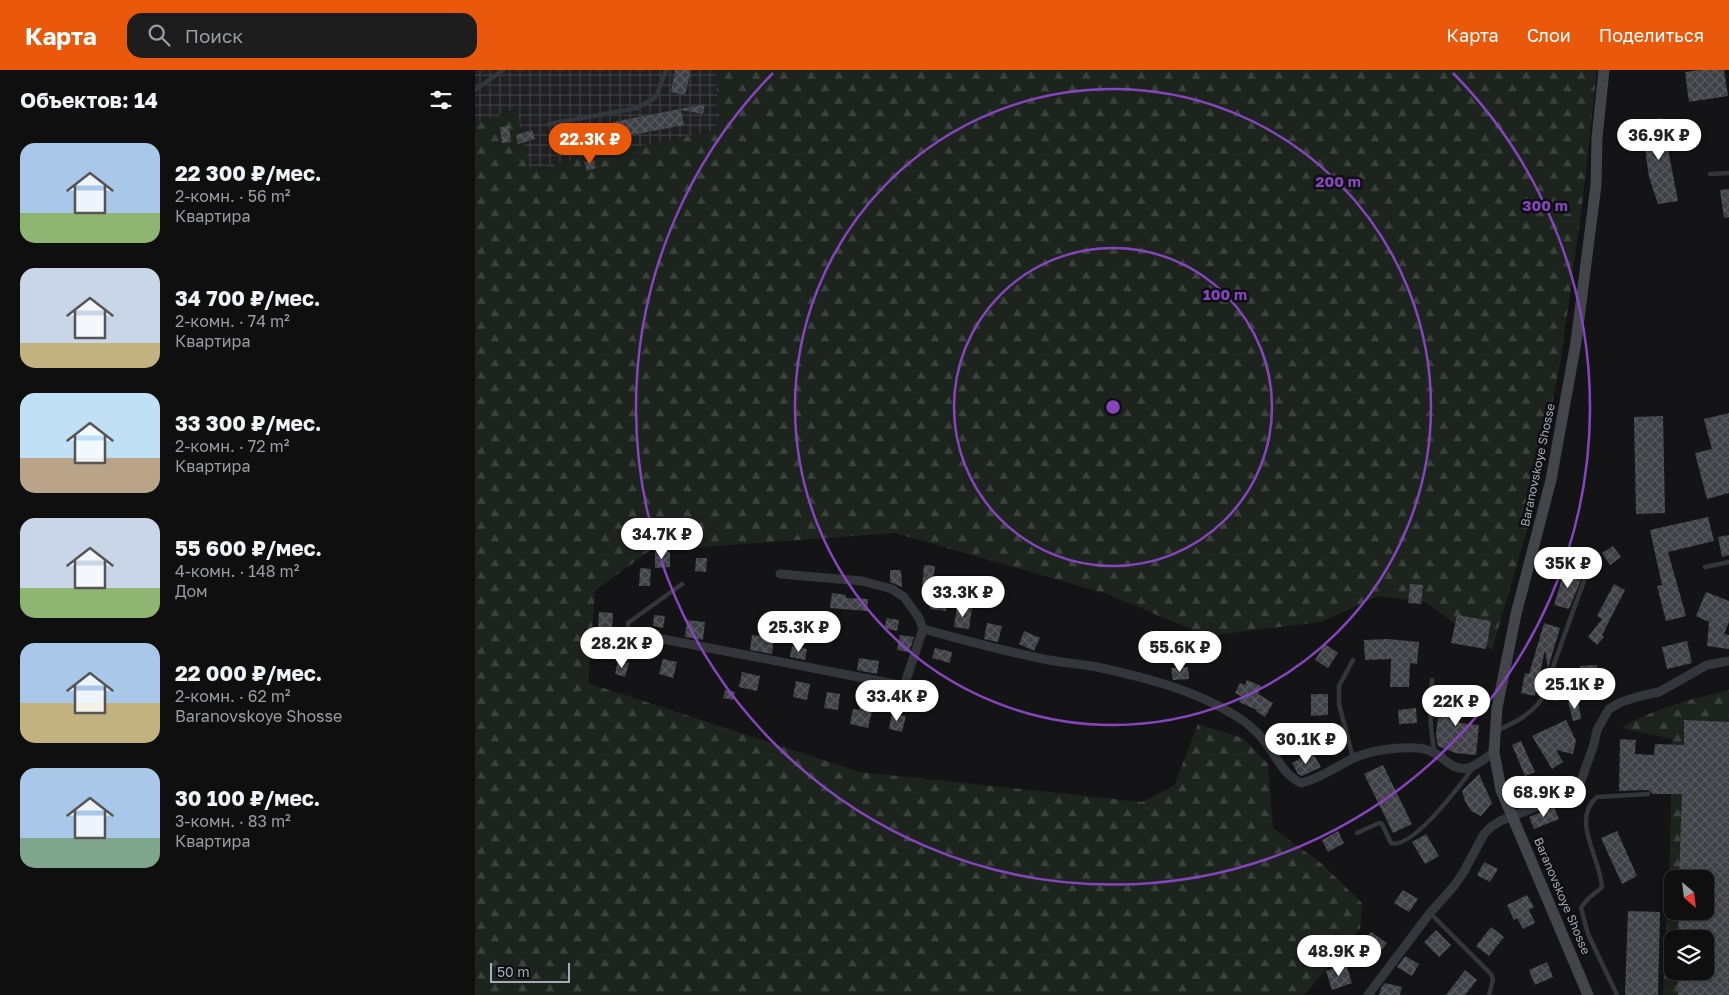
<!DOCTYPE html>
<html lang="ru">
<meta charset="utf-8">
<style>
:root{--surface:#0f0f10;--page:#1d1d1e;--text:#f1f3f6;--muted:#9b9c9f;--line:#2f2f30;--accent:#ea580c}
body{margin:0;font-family:"Golos Text",sans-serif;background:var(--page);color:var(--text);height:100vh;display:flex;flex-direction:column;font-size:19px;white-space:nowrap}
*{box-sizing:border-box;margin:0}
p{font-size:16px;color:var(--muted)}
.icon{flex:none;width:28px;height:28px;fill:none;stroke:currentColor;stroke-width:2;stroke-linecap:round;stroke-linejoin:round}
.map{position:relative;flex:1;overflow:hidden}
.sheet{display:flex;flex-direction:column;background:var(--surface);width:475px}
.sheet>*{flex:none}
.needle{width:32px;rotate:152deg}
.tools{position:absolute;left:1189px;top:800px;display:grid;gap:10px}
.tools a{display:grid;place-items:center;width:50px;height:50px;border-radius:10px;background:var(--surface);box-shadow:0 2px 8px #0003,0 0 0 1px var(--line);font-size:25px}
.scale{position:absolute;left:15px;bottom:12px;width:80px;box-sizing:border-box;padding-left:5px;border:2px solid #a6abb7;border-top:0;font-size:14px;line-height:18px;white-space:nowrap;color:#a6abb7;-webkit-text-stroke:4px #0f0f11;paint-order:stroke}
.price{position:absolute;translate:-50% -42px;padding:0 11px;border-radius:18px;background:#fff;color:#222;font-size:16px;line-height:32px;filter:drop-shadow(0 1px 2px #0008)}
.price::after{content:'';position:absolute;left:50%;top:30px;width:15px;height:11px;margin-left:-8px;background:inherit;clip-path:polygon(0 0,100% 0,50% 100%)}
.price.selected{background:var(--accent);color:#fff}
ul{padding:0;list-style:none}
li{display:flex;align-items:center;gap:15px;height:125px;padding:0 20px}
li span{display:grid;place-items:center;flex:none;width:140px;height:100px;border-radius:15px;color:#555}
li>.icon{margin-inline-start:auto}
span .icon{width:60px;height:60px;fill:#fffc;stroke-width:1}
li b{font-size:21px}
h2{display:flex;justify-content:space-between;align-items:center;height:60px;padding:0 20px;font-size:21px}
header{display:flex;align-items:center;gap:30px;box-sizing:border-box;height:70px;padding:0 25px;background:var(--accent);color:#fff}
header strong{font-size:24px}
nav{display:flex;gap:28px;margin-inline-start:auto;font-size:18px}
.search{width:350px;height:45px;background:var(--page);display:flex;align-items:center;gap:12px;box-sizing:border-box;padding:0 18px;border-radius:15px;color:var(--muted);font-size:19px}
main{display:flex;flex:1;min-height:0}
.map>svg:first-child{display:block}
</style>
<header>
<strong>Карта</strong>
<div class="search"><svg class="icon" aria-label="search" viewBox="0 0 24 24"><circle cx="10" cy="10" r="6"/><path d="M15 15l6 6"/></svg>Поиск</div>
<nav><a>Карта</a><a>Слои</a><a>Поделиться</a></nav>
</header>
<main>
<section class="sheet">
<h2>Объектов: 14<svg class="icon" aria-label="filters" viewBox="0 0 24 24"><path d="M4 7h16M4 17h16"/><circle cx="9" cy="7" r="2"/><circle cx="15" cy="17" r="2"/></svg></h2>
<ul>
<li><span style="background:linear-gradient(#a9c7e8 70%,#8fb573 0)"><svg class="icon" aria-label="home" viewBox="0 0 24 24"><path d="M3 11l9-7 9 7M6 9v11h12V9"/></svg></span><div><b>22 300 ₽/мес.</b><p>2-комн. · 56 m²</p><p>Квартира</p></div></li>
<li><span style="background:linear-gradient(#c9d6e8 75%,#c2b280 0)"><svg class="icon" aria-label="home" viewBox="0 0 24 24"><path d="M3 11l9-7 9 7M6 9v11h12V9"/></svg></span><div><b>34 700 ₽/мес.</b><p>2-комн. · 74 m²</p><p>Квартира</p></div></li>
<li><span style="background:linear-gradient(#bfe0f5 65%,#b9a48a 0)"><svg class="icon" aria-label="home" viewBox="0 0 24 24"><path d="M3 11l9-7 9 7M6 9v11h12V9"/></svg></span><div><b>33 300 ₽/мес.</b><p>2-комн. · 72 m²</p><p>Квартира</p></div></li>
<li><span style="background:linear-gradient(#c9d6e8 70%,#8fb573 0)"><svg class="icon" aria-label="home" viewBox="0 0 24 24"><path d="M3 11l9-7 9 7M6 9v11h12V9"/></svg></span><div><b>55 600 ₽/мес.</b><p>4-комн. · 148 m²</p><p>Дом</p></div></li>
<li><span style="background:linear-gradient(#a9c7e8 60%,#c2b280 0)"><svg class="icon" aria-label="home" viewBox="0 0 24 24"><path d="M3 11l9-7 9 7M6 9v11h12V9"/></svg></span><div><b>22 000 ₽/мес.</b><p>2-комн. · 62 m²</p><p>Baranovskoye Shosse</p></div></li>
<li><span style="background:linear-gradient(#a9c7e8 70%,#7fa58c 0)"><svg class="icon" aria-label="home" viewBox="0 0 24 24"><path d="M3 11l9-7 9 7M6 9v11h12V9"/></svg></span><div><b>30 100 ₽/мес.</b><p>3-комн. · 83 m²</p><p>Квартира</p></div></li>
</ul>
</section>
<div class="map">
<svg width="1254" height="925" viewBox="0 0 1254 925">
<defs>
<pattern id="industrial-grid" width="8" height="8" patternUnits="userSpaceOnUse" patternTransform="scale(1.25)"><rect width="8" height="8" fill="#202023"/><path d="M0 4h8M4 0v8" fill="none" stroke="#3d3e41"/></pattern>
<pattern id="forest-firs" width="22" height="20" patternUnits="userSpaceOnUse" patternTransform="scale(1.25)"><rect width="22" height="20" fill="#1d241d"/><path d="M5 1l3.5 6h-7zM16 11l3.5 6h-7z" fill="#3b413c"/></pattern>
<pattern id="building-cross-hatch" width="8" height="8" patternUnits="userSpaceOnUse" patternTransform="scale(1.25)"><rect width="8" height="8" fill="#404146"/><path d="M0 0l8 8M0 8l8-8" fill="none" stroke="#595a5e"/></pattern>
</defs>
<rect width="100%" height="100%" fill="#141416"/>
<!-- industrial -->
<path fill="url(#industrial-grid)" d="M 0,0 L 240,0 L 242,7 L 242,60 L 55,99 L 41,39 L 0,53 Z"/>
<!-- forest -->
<path fill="url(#forest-firs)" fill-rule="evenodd" d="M 240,0 L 1122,0 L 1108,127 L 1087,282 L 1057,443 L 1017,580 L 950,532 L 903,526 L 846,552 L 732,566 L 632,524 L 420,463 L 174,481 L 120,521 L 113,613 L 385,702 L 667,732 L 699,716 L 723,654 L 768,668 L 793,694 L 798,758 L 847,794 L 887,833 L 885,859 L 829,925 L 0,925 L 0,53 L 41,39 L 55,99 L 242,60 L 242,7 Z
M 1254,620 L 1254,925 L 1188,925 L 1195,781 L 1197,669 L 1146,658 C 1179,638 1217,629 1254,620 ZM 1198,809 L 1230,809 L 1230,841 L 1198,841 ZM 1198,869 L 1230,869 L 1230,901 L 1198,901 Z"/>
<!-- building -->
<path fill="url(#building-cross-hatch)" d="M 200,0 L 216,0 L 210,25 L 196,22 Z
M 1226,0 L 1249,0 L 1253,26 L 1214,32 L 1210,2 Z
M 230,34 L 228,44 L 206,40 L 209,55 L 141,68 L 138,52 Z
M 1187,48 L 1203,131 L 1183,134 L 1174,107 L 1166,51 Z
M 34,56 L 36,72 L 27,73 L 25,57 Z
M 57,60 L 60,69 L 43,74 L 41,65 Z
M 119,90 L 121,98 L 112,101 L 109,92 Z
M 1254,119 L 1254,147 L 1249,148 L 1245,120 Z
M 1254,343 L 1254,423 L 1232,429 L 1220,383 L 1237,379 L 1229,349 Z
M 1188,346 L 1190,443 L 1161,444 L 1159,347 Z
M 1233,447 L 1239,471 L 1193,482 L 1211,546 L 1191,551 L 1182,516 L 1187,515 L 1175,460 Z
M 1254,465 L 1254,485 L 1247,487 L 1243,467 Z
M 1138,476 L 1146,487 L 1135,495 L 1127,483 Z
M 180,482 L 195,482 L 195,497 L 180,498 Z
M 221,488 L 232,488 L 231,502 L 220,501 Z
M 449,495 L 460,496 L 457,519 L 447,518 Z
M 165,498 L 176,499 L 175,516 L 164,516 Z
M 1090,499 L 1108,505 L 1094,539 L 1079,535 Z
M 415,500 L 426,500 L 427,517 L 415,512 Z
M 935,514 L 948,515 L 946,534 L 933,533 Z
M 1139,514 L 1150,520 L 1127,565 L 1129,567 L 1122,575 L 1113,567 L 1127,549 L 1122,546 Z
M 1231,522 L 1254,531 L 1254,552 L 1249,564 L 1254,565 L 1254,579 L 1232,576 L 1234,552 L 1221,546 Z
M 357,523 L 371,525 L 371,528 L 393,529 L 392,541 L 355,538 Z
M 456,528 L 472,529 L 471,541 L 455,539 Z
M 482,536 L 497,538 L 494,559 L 479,557 Z
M 124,542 L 138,543 L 137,561 L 123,560 Z
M 179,545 L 190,546 L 188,558 L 178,556 Z
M 982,545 L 1016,551 L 1011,579 L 976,573 Z
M 412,548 L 424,550 L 422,561 L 409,558 Z
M 212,550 L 230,552 L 228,570 L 210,567 Z
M 512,553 L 527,556 L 523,572 L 509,569 Z
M 1069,553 L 1085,558 L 1073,598 L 1070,580 L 1060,626 L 1046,623 L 1050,603 L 1054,604 Z
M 549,561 L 565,568 L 559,581 L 544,574 Z
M 277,565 L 299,567 L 297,584 L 275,580 Z
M 425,565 L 439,567 L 434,582 L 422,580 Z
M 913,569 L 944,572 L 942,594 L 935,593 L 934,617 L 915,617 L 916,589 L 890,590 L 889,570 Z
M 1212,571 L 1217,593 L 1192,599 L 1187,577 Z
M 850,574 L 863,583 L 853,598 L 840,590 Z
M 689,575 L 690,588 L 672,588 L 672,584 L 669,585 L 668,577 Z
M 317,576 L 332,579 L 330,590 L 315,587 Z
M 460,578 L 477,582 L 475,593 L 457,588 Z
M 384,588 L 404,591 L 402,604 L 382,600 Z
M 188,589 L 202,592 L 198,608 L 184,604 Z
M 143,591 L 154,593 L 150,607 L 140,604 Z
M 1122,595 L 1123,610 L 1106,610 L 1105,596 Z
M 713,597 L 714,609 L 698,610 L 696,598 Z
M 267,602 L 285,606 L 282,621 L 264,617 Z
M 1096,605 L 1100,628 L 1079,631 L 1076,614 L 1079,607 Z
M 772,610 L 786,616 L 783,624 L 798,633 L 790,647 L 781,641 L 782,640 L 764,632 L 766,626 L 760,623 L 765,613 L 770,615 Z
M 321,611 L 335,614 L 332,630 L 318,627 Z
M 250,620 L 260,622 L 258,630 L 248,628 Z
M 968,621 L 987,623 L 984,653 L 1004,655 L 1001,685 L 980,683 L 963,676 L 961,665 L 963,647 L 966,648 Z
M 352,622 L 365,624 L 363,640 L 349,638 Z
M 836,624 L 853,624 L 853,645 L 836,646 Z
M 387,629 L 399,632 L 393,658 L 375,654 L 378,639 L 384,640 Z
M 1103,629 L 1106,649 L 1098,651 L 1093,632 Z
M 941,638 L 942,653 L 924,654 L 923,640 Z
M 417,643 L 431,646 L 427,662 L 414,659 Z
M 1091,650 L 1101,671 L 1098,684 L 1081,680 L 1088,692 L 1077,699 L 1057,666 Z
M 1209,650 L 1254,652 L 1254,925 L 1203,925 L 1203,901 L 1230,901 L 1230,869 L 1203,869 L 1204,841 L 1230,841 L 1230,809 L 1204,809 L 1207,724 L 1178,724 L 1173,720 L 1144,721 L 1145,669 L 1161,670 L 1160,684 L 1179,685 L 1180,674 L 1209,675 Z
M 852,655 L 861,674 L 843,683 L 834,664 Z
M 1046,671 L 1060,702 L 1050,706 L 1037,675 Z
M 837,682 L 846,697 L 827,706 L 823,704 L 817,693 Z
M 908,695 L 937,754 L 918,763 L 889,704 Z
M 1004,704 L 1017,733 L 1006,746 L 996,741 L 990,731 L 987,721 Z
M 1079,737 L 1084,749 L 1059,759 L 1054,747 Z
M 863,761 L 869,773 L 853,782 L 847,770 Z
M 1142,761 L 1162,806 L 1147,814 L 1126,768 Z
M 951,764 L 964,786 L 950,794 L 937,772 Z
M 1009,792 L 1023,799 L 1015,812 L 1002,805 Z
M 928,820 L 943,829 L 934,842 L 919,833 Z
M 1052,825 L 1059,837 L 1054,840 L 1060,853 L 1048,859 L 1042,848 L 1039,850 L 1032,835 Z
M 1153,841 L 1185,842 L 1183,925 L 1150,925 Z
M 1016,857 L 1029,867 L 1014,886 L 1001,876 Z
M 961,860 L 976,875 L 964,887 L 949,872 Z
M 896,862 L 912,873 L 903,885 L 888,874 Z
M 930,886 L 944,894 L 937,906 L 922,897 Z
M 1072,892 L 1078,907 L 1060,915 L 1054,900 Z
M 871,894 L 877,913 L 857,920 L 851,901 Z
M 990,900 L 1002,910 L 990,925 L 971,925 Z
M 910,913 L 927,917 L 925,925 L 904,925 L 906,918 Z"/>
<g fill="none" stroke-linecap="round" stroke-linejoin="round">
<!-- lane -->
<path stroke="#35363b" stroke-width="4.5" d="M 0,20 L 28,0
M 74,54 L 162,38 L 181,27 L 191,0
M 1235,104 L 1254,103
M 1230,497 L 1254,492
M 149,587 L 162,564 L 156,563 L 153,559 L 153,553 L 207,514
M 957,610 C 955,634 954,658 960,682
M 1021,661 C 1039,653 1054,646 1066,630 L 1110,508
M 878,688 L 864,634 L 864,616 L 878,590
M 882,763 L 904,753 L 907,754 L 916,773 C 937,780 986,714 998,698
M 955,843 L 1016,904 L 1018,910 L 1014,925
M 1142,925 L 1113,864 L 1106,838 C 1113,826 1118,826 1127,817 C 1126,789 1095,750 1122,727 L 1173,724"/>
<!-- street -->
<path stroke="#35363b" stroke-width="9" d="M 448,559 C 490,570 531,582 574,590 C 590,593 606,594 622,597 C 669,607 720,620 761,646 C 771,652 780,660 787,668 C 801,684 806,703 826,713 C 845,709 860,697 877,689 C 895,680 921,677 941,678 C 946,678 954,680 959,683 C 971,688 976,701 993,698 C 1002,696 1011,687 1019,682
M 162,564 L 425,615 L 430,613 L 448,559 L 444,548 L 429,527 L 417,519 L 387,511 L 305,504
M 893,925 L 955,843 L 979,816 L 988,803 L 1009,764 L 1016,757 L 1025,751 L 1084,728 L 1098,719 L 1106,711 L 1119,674 L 1122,660 L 1134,639 L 1146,632 L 1165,626 L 1184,622 L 1232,595 L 1254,591"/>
<!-- secondary -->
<path stroke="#43454b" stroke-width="11" d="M 1113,925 L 1026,720 L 1019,682 L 1022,638 L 1041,544 L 1076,410 L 1101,272 L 1121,115 L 1122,68 L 1129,0"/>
</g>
<!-- distance rings -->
<g fill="none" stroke="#8445bd" stroke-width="2.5">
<circle cx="638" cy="337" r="159"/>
<circle cx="638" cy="337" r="318"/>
<path d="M978 3A477 477 0 1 1 298 3"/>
</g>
<g text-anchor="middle" stroke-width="5" stroke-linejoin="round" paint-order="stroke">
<!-- street labels -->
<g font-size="12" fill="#a6abb7" stroke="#0f0f11">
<text transform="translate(1063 395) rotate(-78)" y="4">Baranovskoye Shosse</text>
<text transform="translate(1087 826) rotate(67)" y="4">Baranovskoye Shosse</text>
</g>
</g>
<circle cx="638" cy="337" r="8" fill="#8445bd" stroke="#0f0f11" stroke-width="2.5"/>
<g font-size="15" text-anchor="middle" font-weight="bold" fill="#8445bd" stroke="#0f0f11" stroke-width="5" stroke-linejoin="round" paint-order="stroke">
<text x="863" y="117">200 m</text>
<text x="1070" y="141">300 m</text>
<text x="750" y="230">100 m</text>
</g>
</svg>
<div class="tools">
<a><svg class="needle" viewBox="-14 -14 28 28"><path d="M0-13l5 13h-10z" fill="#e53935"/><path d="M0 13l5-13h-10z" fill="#9b9c9f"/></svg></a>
<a><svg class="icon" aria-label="layers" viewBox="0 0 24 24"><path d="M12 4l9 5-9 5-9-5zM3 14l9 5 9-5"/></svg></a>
</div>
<div class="scale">50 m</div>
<b class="price" style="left:1184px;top:91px">36.9K ₽</b>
<b class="price selected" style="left:115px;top:95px">22.3K ₽</b>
<b class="price" style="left:187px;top:490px">34.7K ₽</b>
<b class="price" style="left:1093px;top:519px">35K ₽</b>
<b class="price" style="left:488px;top:548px">33.3K ₽</b>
<b class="price" style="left:324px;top:583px">25.3K ₽</b>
<b class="price" style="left:147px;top:599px">28.2K ₽</b>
<b class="price" style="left:705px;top:603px">55.6K ₽</b>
<b class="price" style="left:1100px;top:640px">25.1K ₽</b>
<b class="price" style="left:422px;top:652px">33.4K ₽</b>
<b class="price" style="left:981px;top:657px">22K ₽</b>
<b class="price" style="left:831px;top:695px">30.1K ₽</b>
<b class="price" style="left:1069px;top:748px">68.9K ₽</b>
<b class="price" style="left:864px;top:907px">48.9K ₽</b>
</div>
</main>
